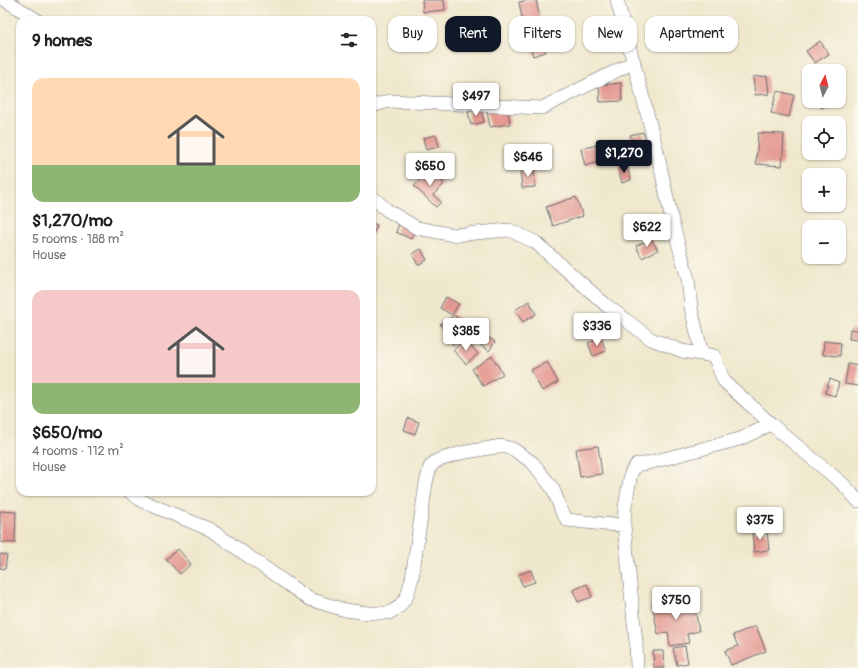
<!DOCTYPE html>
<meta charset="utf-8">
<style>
:root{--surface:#fff;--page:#f2f2f2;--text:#222;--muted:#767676;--accent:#111827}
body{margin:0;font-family:Pangolin,sans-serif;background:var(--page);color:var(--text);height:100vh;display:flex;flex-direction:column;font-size:15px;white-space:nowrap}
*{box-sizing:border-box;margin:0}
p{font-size:13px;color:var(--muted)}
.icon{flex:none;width:22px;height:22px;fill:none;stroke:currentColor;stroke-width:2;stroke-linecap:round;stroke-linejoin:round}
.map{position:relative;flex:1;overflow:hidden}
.side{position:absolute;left:16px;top:16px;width:360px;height:480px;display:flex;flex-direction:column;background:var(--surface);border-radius:12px;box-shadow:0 1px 3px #0004}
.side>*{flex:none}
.banner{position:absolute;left:388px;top:16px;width:380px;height:36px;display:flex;gap:8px}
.needle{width:26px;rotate:6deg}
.controls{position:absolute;left:802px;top:64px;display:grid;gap:8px}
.controls a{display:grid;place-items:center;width:44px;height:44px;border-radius:8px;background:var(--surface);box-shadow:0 1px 3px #0004;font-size:20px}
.price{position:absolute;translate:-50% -34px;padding:0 9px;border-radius:4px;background:#fff;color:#222;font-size:13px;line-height:26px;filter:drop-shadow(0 1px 2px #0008)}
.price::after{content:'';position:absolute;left:50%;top:24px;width:12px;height:9px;margin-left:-6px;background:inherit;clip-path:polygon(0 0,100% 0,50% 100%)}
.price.current{background:var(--accent);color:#fff}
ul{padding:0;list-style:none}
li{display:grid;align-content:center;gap:8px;height:212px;padding:0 16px}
li span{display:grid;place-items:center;height:124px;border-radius:12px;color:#555}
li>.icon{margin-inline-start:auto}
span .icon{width:72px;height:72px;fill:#fffc;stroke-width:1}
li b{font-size:17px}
h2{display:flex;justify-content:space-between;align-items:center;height:48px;padding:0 16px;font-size:17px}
.tag{padding:0 14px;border-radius:12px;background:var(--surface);box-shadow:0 1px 3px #0004;font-size:14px;line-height:36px}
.tag.current{background:var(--accent);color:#fff}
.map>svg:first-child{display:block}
</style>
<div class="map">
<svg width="858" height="668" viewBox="0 0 858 668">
<rect width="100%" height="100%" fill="#fbf7ec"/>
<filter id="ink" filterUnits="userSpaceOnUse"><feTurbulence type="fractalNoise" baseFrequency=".025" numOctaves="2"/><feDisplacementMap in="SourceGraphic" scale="8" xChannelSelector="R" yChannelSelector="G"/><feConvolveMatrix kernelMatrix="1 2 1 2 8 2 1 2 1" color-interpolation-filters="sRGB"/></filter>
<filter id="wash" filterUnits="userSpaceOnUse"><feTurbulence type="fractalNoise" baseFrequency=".012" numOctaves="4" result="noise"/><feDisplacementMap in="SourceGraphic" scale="16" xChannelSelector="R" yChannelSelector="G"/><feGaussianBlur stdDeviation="0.9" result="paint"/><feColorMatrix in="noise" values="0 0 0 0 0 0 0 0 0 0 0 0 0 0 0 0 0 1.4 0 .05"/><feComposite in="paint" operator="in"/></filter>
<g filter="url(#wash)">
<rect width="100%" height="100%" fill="#efe8cd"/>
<g id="blocks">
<!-- building -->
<path fill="#e39890" d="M 422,0 L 444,0 L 445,10 L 423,12 Z
M 530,0 L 536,0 L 540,19 L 523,23 L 519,2 Z
M 541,34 L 546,52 L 533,56 L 528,38 Z
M 820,41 L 829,54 L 815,63 L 806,51 Z
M 767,76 L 769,94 L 755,95 L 753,77 Z
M 621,83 L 622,101 L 600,102 L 599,85 Z
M 777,91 L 794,95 L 789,117 L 771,113 Z
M 819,101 L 831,101 L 832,104 L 821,108 Z
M 481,109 L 484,122 L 471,125 L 468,112 Z
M 508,109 L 510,124 L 490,127 L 487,112 Z
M 643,132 L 647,147 L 634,150 L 630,135 Z
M 758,133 L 784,134 L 782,166 L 756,164 Z
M 436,135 L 439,147 L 426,150 L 423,138 Z
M 597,145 L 602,161 L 585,166 L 581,149 Z
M 627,165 L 631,180 L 622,183 L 618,167 Z
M 534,168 L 535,187 L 522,188 L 520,169 Z
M 430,170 L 444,184 L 433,195 L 441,202 L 436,207 L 414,186 Z
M 576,197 L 583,216 L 553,226 L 546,207 Z
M 401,219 L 417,226 L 411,239 L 396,232 Z
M 372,223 L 377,225 L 372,237 Z
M 651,239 L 658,250 L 642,258 L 636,246 Z
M 421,249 L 427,260 L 418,265 L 412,254 Z
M 446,297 L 459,304 L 452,315 L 440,308 Z
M 529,301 L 536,314 L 523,322 L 515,310 Z
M 455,315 L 468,336 L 453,345 L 440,324 Z
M 850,329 L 858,330 L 858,340 L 849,339 Z
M 485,335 L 495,342 L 489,351 L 479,344 Z
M 601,338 L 606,351 L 593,356 L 588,343 Z
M 465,340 L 478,354 L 466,364 L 453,350 Z
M 824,341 L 841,343 L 840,356 L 823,355 Z
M 492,356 L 503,374 L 483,386 L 472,369 Z
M 547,362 L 558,382 L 542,391 L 531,370 Z
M 848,364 L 858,366 L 858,386 L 845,384 Z
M 830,379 L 839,383 L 835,396 L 825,393 Z
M 408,418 L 419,422 L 415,434 L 404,430 Z
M 598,446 L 602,474 L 580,477 L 576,449 Z
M 0,511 L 16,512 L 15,543 L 0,542 Z
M 767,531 L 769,550 L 754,552 L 752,532 Z
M 178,549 L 191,564 L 180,574 L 166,559 Z
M 0,554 L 7,555 L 5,569 L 0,568 Z
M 531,570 L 535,582 L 523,586 L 518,575 Z
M 587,584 L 592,597 L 578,602 L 573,590 Z
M 679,599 L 680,606 L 694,604 L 699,631 L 687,634 L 689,643 L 670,646 L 668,632 L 658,634 L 652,603 Z
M 756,626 L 766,651 L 731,665 L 725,651 L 738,646 L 733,635 Z
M 685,646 L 688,663 L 677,665 L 673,648 Z
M 653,651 L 663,651 L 664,668 L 654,668 Z"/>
</g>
</g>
<g filter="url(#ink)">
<use href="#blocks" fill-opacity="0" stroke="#6a676e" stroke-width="1"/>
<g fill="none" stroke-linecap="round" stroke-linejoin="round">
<defs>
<path id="minor" d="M 5,0 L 37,20
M 617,0 L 657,151 L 672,221 L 688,279 L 691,308 L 702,354 L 710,355
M 372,106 L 389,101 L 542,108 L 634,62
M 372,197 L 387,210 L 417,228 L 454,235 L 509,230 L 535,242 L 606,305 L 651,339 L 682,351 L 714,356
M 714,356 L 724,381 L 771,424 L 844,485 L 858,501
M 130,492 L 142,501 L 211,530 L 309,599 L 345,610 L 368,613 L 389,613 L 399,607 L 407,596 L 412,578 L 426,483 L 430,467 L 436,461 L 461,453 L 501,446 L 513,449 L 533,463 L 553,489 L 562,512 L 567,520 L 603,524 L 624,525
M 637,668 L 636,642 L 624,525 L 625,507 L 631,473 L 637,464 L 644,464 L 740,439 L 771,424"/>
</defs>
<!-- minor casing -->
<use href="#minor" stroke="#6a676e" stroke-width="14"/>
<!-- minor -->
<use href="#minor" stroke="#fff" stroke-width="13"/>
</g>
</g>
</svg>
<div class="controls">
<a><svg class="needle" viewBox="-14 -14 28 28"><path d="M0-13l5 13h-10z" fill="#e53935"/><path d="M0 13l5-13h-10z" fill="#767676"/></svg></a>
<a><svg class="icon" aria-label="locate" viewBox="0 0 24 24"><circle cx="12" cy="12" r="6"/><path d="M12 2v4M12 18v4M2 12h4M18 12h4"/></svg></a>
<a>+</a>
<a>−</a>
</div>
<b class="price" style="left:476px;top:117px">$497</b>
<b class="price current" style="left:624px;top:174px">$1,270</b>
<b class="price" style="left:528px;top:178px">$646</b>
<b class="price" style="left:430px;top:187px">$650</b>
<b class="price" style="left:647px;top:248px">$622</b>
<b class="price" style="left:597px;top:347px">$336</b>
<b class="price" style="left:466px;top:352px">$385</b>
<b class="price" style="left:760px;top:541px">$375</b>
<b class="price" style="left:676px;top:621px">$750</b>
<div class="banner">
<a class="tag">Buy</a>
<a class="tag current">Rent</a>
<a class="tag">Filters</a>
<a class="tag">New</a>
<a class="tag">Apartment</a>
</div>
<section class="side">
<h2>9 homes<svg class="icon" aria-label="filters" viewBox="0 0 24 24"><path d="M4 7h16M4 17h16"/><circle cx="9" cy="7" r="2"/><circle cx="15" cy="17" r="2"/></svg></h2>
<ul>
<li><span style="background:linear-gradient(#ffd9b3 70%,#8fb573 0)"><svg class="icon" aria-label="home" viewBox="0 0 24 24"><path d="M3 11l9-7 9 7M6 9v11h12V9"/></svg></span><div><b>$1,270/mo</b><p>5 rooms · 188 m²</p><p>House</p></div></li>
<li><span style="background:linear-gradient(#f6c9c9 75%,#8fb573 0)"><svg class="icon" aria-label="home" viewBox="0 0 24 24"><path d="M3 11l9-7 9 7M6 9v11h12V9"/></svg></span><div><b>$650/mo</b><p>4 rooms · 112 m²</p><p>House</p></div></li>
</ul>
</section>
</div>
